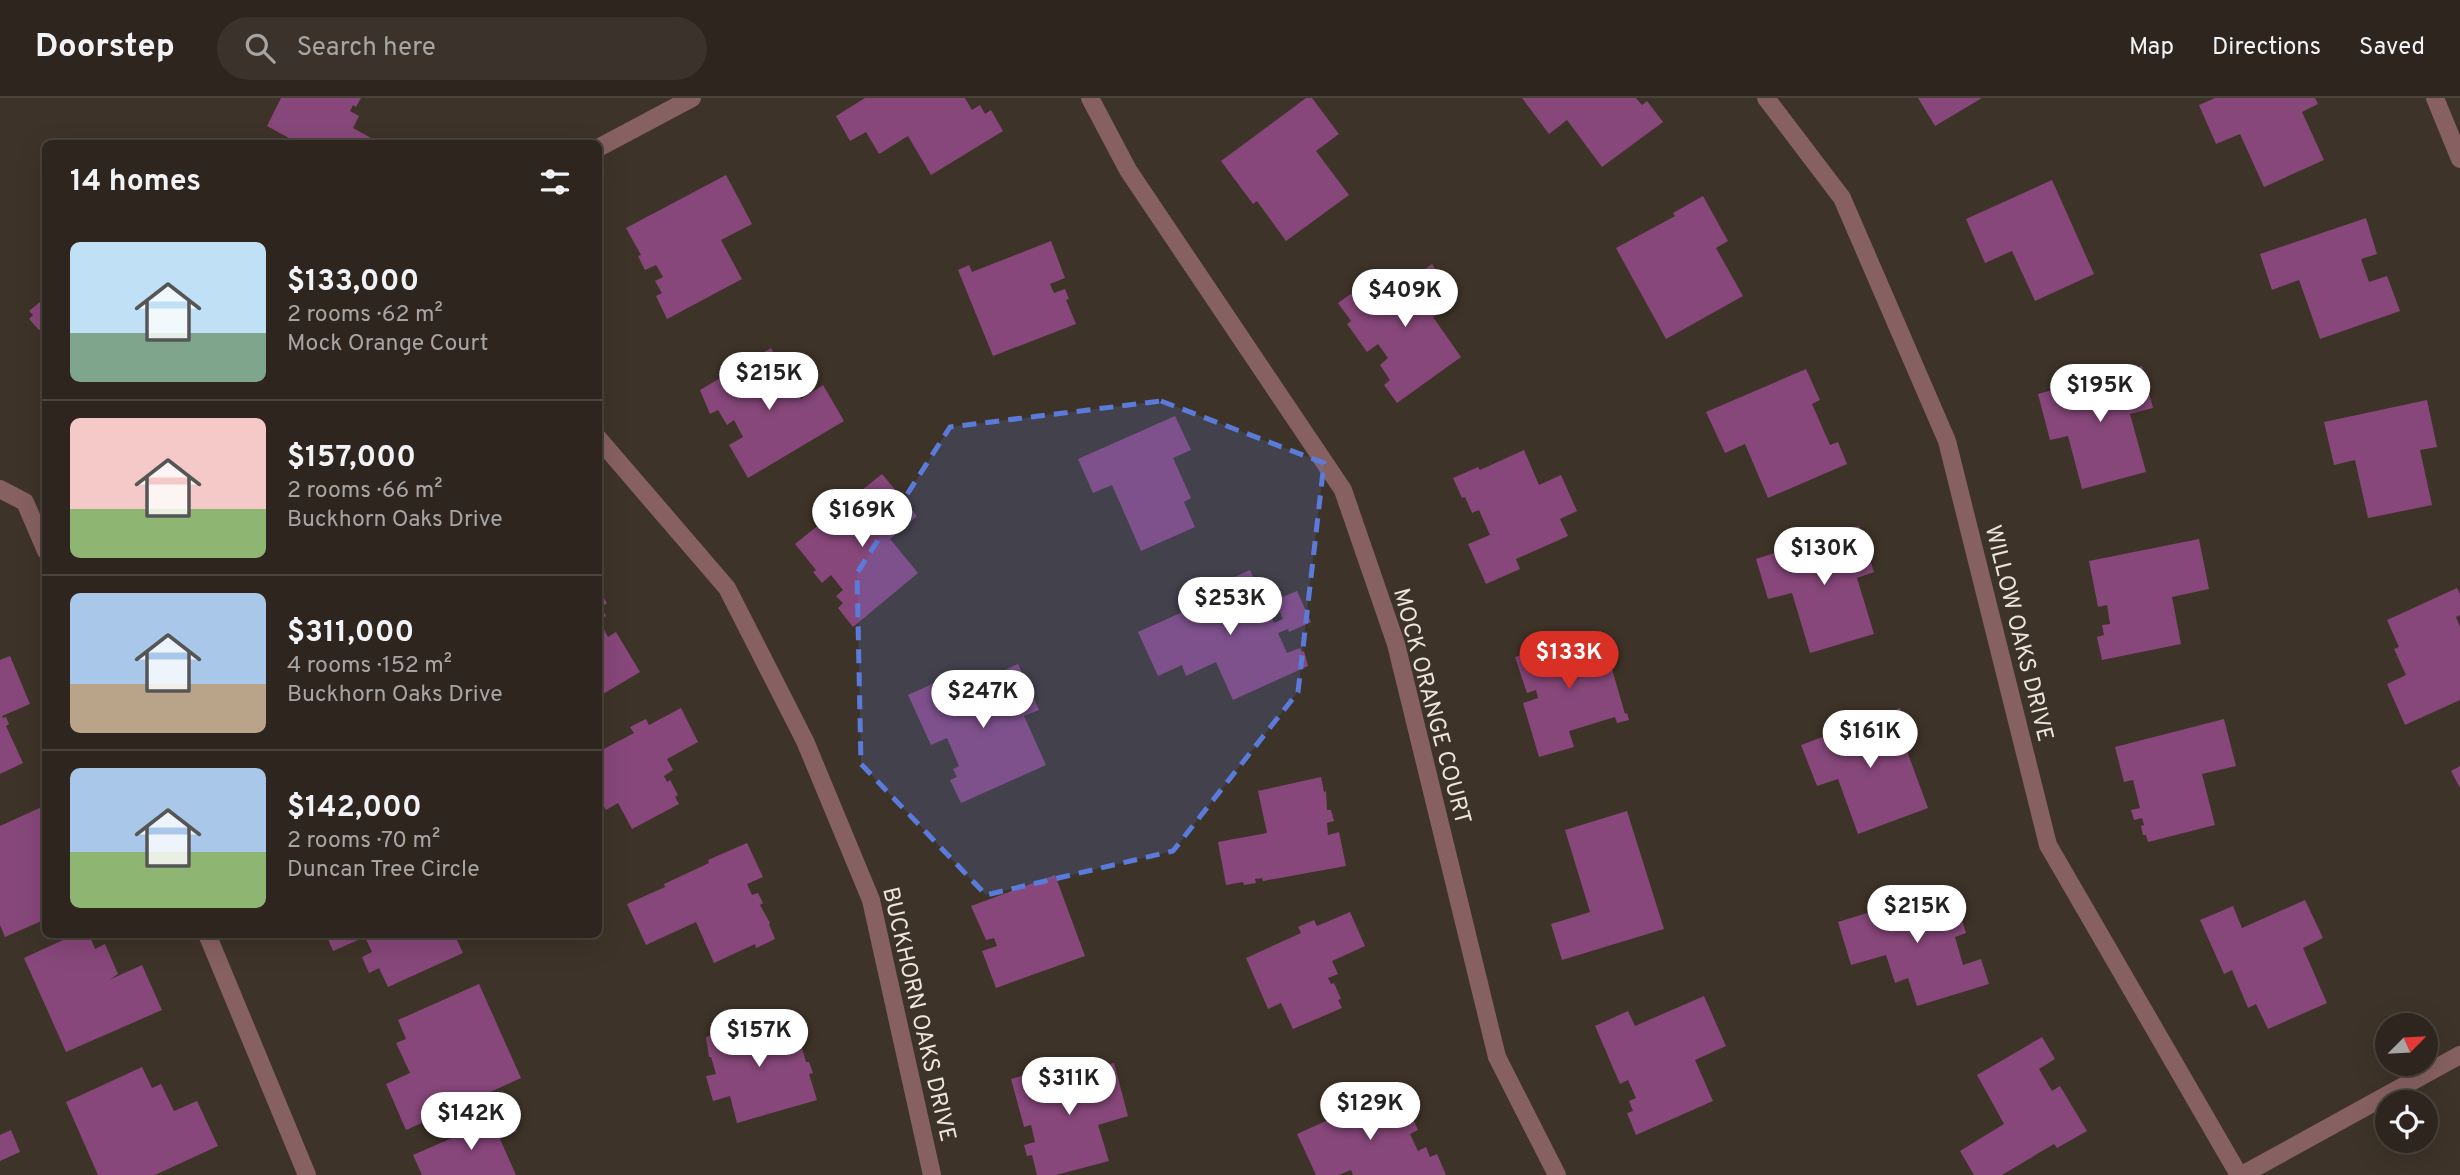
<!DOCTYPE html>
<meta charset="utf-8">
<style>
:root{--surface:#2e261e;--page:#3a322b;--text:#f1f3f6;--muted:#a7a5a4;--line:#49433c;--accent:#d93025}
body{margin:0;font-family:Overpass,sans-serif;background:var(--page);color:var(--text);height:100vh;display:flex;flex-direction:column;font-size:26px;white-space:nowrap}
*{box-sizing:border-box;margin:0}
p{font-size:23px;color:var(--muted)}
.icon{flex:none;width:38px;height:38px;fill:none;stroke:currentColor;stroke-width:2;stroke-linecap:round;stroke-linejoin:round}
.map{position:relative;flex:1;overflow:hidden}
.sheet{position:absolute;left:42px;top:42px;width:560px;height:798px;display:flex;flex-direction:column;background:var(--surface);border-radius:10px;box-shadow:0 7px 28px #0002,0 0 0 2px var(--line)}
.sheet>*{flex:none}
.needle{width:46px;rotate:66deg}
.buttons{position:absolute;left:2375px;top:915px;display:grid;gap:14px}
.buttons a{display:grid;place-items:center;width:63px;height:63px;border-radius:50%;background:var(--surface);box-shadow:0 7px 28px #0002,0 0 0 2px var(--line);font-size:35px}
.price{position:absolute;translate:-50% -60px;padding:0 16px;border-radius:24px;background:#fff;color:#222;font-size:23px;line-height:46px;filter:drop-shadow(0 2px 4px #0008)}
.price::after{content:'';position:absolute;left:50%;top:42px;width:21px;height:16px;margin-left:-10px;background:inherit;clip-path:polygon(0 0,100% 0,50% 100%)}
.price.current{background:var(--accent);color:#fff}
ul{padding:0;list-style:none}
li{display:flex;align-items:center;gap:21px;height:175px;padding:0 28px}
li+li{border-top:2px solid var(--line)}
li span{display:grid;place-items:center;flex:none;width:196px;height:140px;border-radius:10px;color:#555}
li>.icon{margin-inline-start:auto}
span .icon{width:84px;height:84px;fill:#fffc;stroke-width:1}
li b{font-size:30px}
h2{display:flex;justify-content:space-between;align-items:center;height:84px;padding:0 28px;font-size:30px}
header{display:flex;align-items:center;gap:42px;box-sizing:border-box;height:98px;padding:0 35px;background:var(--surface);border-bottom:2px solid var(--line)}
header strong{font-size:33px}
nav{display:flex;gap:38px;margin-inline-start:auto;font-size:24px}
.search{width:490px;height:63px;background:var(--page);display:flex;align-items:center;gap:18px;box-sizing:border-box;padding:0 24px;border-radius:38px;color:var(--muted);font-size:26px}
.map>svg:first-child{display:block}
</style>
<header>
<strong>Doorstep</strong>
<div class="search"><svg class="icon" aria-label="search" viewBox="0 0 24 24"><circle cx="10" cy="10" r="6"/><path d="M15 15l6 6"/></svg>Search here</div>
<nav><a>Map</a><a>Directions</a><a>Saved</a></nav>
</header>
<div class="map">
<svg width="2460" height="1077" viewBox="0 0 2460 1077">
<rect width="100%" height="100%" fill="#3e3328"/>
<!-- building -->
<path fill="#87477a" d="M 281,0 L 361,0 L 356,9 L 353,7 L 350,13 L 359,18 L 353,30 L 382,46 L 300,46 L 267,28 Z
M 865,0 L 965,0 L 972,12 L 980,7 L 985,16 L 991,12 L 1003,33 L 931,77 L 908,38 L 879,56 L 866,34 L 850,43 L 836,18 Z
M 1306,0 L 1312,0 L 1339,36 L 1316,53 L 1349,97 L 1286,143 L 1257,103 L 1253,106 L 1221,63 Z
M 1522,0 L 1636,0 L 1642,7 L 1647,3 L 1663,24 L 1602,69 L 1567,22 L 1549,36 Z
M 1918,0 L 1982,0 L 1935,28 Z
M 2215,0 L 2315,0 L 2318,6 L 2302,14 L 2324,62 L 2264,89 L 2240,36 L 2216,46 L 2199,7 Z
M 726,77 L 752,126 L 721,142 L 742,181 L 667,221 L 656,198 L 662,195 L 655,183 L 663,179 L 656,167 L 645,172 L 638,158 L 641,157 L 626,130 Z
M 2052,82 L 2094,176 L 2035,203 L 2012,153 L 1985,165 L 1966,121 Z
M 1703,98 L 1728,143 L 1716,150 L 1743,198 L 1666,241 L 1616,150 L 1675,118 L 1673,115 Z
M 2366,120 L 2377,156 L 2361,161 L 2369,184 L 2387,178 L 2400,213 L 2320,241 L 2299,182 L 2272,192 L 2260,156 Z
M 1051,143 L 1065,180 L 1050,186 L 1054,195 L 1065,191 L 1069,201 L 1066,202 L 1076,226 L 993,258 L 958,172 L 969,167 L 972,174 Z
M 1432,166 L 1457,203 L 1433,219 L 1461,259 L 1397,305 L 1384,287 L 1390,282 L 1380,267 L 1388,260 L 1378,246 L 1367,254 L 1347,226 L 1351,223 L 1338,205 L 1369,183 L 1382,201 Z
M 46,199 L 46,227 L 39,232 L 29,221 L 33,217 L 29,213 Z
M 771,250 L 801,301 L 823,287 L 844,323 L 748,380 L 729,347 L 743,339 L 734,322 L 727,327 L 718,312 L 710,316 L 700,292 Z
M 2142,268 L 2153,310 L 2130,316 L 2146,374 L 2082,391 L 2068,338 L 2050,342 L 2038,296 Z
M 1806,271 L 1820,302 L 1812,306 L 1830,347 L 1838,344 L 1847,366 L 1768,400 L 1745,346 L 1725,355 L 1706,314 Z
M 2427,302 L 2437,349 L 2420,352 L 2432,407 L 2368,420 L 2355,362 L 2334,367 L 2324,324 Z
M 1175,318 L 1191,352 L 1173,360 L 1191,400 L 1184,404 L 1195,429 L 1141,453 L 1112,387 L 1093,395 L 1078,361 Z
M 1524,352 L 1539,387 L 1561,377 L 1577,413 L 1560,421 L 1568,438 L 1516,461 L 1520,471 L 1486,486 L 1468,446 L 1490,437 L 1479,412 L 1472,415 L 1465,399 L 1462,400 L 1453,380 L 1478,369 L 1480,372 Z
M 882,376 L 917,418 L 890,441 L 918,475 L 853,529 L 838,510 L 843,505 L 836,498 L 843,492 L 831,477 L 822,485 L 813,474 L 816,472 L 795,446 Z
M 1859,428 L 1874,474 L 1857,480 L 1874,536 L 1810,555 L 1792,495 L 1768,501 L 1756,461 Z
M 2199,441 L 2209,491 L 2172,499 L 2181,546 L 2102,562 L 2097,539 L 2104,537 L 2102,527 L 2110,526 L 2107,507 L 2098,509 L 2089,463 Z
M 1250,472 L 1274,525 L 1283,521 L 1275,502 L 1297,493 L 1311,524 L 1289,534 L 1288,531 L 1278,535 L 1287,555 L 1300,550 L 1302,554 L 1304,553 L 1308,568 L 1233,602 L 1216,564 L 1186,578 L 1182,567 L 1158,578 L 1138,534 L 1207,503 L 1203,493 Z
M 2457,490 L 2460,496 L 2460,517 L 2456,519 L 2460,529 L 2460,602 L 2405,627 L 2387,586 L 2406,577 L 2394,551 L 2399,549 L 2387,522 Z
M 598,491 L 607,505 L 601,509 L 606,518 L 599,522 L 608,539 L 616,534 L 640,574 L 598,599 Z
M 1601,533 L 1625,616 L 1627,615 L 1629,622 L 1617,625 L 1615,619 L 1569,633 L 1574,649 L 1539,659 L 1523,605 L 1538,600 L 1536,592 L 1527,595 L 1515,559 Z
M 10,558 L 30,606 L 2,618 L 3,620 L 6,619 L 9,626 L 6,628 L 23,665 L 0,676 L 0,562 Z
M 1018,566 L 1039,612 L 1024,618 L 1046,667 L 961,705 L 950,682 L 957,679 L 953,671 L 959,668 L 947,640 L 931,647 L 908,597 L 943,581 L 950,597 Z
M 681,610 L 698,644 L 667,661 L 673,672 L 664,678 L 667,684 L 670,682 L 678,697 L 675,699 L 679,706 L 632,731 L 618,705 L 606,712 L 598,698 L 598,654 L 634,635 L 630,629 L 646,621 L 649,627 Z
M 1900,610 L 1912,643 L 1904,645 L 1928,710 L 1858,736 L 1838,681 L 1817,688 L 1801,647 Z
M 2224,621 L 2236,668 L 2202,676 L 2215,727 L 2148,744 L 2146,737 L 2143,737 L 2141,728 L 2144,727 L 2142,720 L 2134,722 L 2131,712 L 2140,710 L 2133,682 L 2124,684 L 2115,649 Z
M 2460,668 L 2460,690 L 2451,673 Z
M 1321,679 L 1324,694 L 1326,693 L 1327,712 L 1331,712 L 1334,723 L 1327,725 L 1328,737 L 1339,734 L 1346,768 L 1263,783 L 1262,780 L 1255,781 L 1256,785 L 1244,787 L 1243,784 L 1226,787 L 1218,744 L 1267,735 L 1258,693 Z
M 46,707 L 46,821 L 5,839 L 0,827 L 0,728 Z
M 1627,713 L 1664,831 L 1562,862 L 1551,826 L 1590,814 L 1565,732 Z
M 747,745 L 763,779 L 747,786 L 752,797 L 758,795 L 763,805 L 760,807 L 770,825 L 769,826 L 775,841 L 756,850 L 755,846 L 714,865 L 696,824 L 646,847 L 627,806 L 665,789 L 664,786 L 709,765 L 708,762 Z
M 1055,777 L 1085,858 L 996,890 L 982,853 L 997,848 L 994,840 L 986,842 L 971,808 Z
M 1952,789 L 1966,835 L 1955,839 L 1963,867 L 1981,861 L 1989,886 L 1917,908 L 1908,880 L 1895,885 L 1886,857 L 1851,867 L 1838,824 Z
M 2305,802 L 2323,840 L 2303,850 L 2327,905 L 2268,931 L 2256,906 L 2248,910 L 2232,872 L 2224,876 L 2200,822 L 2233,808 L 2242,830 Z
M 1350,814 L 1365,848 L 1332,863 L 1338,876 L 1328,880 L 1331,886 L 1334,885 L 1341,901 L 1338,902 L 1342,910 L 1293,931 L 1281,905 L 1268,911 L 1246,860 L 1301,835 L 1298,829 L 1314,822 L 1317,828 Z
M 76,836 L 89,836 L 95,851 L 105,846 L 118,876 L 109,882 L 142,867 L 162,912 L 66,954 L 24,860 Z
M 326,836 L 454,836 L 463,855 L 388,889 L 379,870 L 369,875 L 362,859 L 372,854 L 365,839 L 333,853 Z
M 479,886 L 521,980 L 406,1032 L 386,986 L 410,975 L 396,945 L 406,941 L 398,922 Z
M 1704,898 L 1726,948 L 1695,962 L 1713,1003 L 1636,1037 L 1627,1015 L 1633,1013 L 1629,1003 L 1636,1000 L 1628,982 L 1620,986 L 1595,928 L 1628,913 L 1635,928 Z
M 783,916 L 792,949 L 801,946 L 806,964 L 809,964 L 813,975 L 809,976 L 817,1002 L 737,1025 L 730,998 L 713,1003 L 706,978 L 716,976 L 711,959 L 709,959 L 706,939 Z
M 2042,939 L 2055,961 L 2039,971 L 2052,993 L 2060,988 L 2087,1033 L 2057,1050 L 2054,1046 L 2002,1077 L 1974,1077 L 1960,1053 L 2004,1026 L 1977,977 Z
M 1114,965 L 1128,1018 L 1098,1027 L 1109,1063 L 1056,1077 L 1037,1077 L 1032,1057 L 1027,1058 L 1024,1047 L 1035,1044 L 1031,1027 L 1024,1029 L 1011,981 L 1046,971 L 1049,983 Z
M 142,969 L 152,990 L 161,986 L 174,1013 L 197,1003 L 218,1048 L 155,1077 L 98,1077 L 66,1004 Z
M 1399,990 L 1418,1032 L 1410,1036 L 1418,1053 L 1426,1049 L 1430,1059 L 1437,1056 L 1446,1077 L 1353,1077 L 1351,1072 L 1339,1077 L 1316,1077 L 1297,1036 Z
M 509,1015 L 517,1033 L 500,1041 L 516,1077 L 422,1077 L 413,1057 Z
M 11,1032 L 20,1054 L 0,1063 L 0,1037 Z"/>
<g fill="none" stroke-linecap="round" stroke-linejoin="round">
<!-- minor -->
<path stroke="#876161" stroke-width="18" d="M 1090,0 L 1128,72 L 1343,392 L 1396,546 L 1497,959 L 1557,1077
M 1766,0 L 1842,100 L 1947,343 L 2048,747 L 2239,1077
M 2435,0 L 2460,61
M 598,50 L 692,0
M 598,340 L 727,490 L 805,643 L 871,802 L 932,1077
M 0,391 L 25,404 L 46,453
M 207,836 L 307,1077
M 2242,1077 L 2460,957"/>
</g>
<!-- marked area -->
<path fill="#5b7bda" fill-opacity="0.2" stroke="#5b7bda" stroke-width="5" stroke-dasharray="14 9" stroke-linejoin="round" d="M 1161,303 L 1324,365 L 1298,594 L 1173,753 L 986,797 L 861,666 L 857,475 L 950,329 Z"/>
<g text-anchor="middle" stroke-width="5" stroke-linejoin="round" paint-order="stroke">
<!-- street labels -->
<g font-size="23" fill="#ece5de" stroke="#3e3328">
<text transform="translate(2020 535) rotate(76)" y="8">WILLOW OAKS DRIVE</text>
<text transform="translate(1433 608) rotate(75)" y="8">MOCK ORANGE COURT</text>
<text transform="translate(920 916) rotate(77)" y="8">BUCKHORN OAKS DRIVE</text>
</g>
</g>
</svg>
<div class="buttons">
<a><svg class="needle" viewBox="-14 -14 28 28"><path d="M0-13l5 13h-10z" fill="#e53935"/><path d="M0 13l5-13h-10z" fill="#a7a5a4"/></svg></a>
<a><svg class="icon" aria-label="locate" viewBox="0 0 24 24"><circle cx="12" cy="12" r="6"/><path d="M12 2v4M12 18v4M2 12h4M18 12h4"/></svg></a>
</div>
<b class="price" style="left:1405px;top:231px">$409K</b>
<b class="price" style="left:769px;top:314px">$215K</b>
<b class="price" style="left:2100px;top:326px">$195K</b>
<b class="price" style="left:862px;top:451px">$169K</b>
<b class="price" style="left:1824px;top:489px">$130K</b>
<b class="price" style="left:1230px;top:539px">$253K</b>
<b class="price current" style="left:1569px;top:593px">$133K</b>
<b class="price" style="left:983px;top:632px">$247K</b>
<b class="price" style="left:1870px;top:672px">$161K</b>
<b class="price" style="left:1917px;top:847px">$215K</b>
<b class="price" style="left:759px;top:971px">$157K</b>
<b class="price" style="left:1069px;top:1019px">$311K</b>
<b class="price" style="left:1370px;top:1044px">$129K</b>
<b class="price" style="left:471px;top:1054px">$142K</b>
<section class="sheet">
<h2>14 homes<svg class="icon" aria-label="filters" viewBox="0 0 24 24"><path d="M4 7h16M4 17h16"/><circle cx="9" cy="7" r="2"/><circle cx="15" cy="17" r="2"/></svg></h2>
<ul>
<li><span style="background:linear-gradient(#bfe0f5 65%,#7fa58c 0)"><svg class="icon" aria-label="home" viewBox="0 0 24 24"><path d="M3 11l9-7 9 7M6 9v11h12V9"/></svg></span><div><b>$133,000</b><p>2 rooms · 62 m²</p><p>Mock Orange Court</p></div></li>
<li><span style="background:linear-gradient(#f6c9c9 65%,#8fb573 0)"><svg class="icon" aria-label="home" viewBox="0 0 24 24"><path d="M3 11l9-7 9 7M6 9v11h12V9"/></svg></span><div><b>$157,000</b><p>2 rooms · 66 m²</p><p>Buckhorn Oaks Drive</p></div></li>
<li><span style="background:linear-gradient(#a9c7e8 65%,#b9a48a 0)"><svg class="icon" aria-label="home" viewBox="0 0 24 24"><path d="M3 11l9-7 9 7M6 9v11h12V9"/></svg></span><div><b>$311,000</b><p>4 rooms · 152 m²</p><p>Buckhorn Oaks Drive</p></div></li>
<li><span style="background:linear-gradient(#a9c7e8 60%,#8fb573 0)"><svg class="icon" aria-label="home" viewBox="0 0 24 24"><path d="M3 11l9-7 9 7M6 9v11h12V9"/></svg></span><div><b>$142,000</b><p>2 rooms · 70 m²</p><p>Duncan Tree Circle</p></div></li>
</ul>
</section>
</div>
